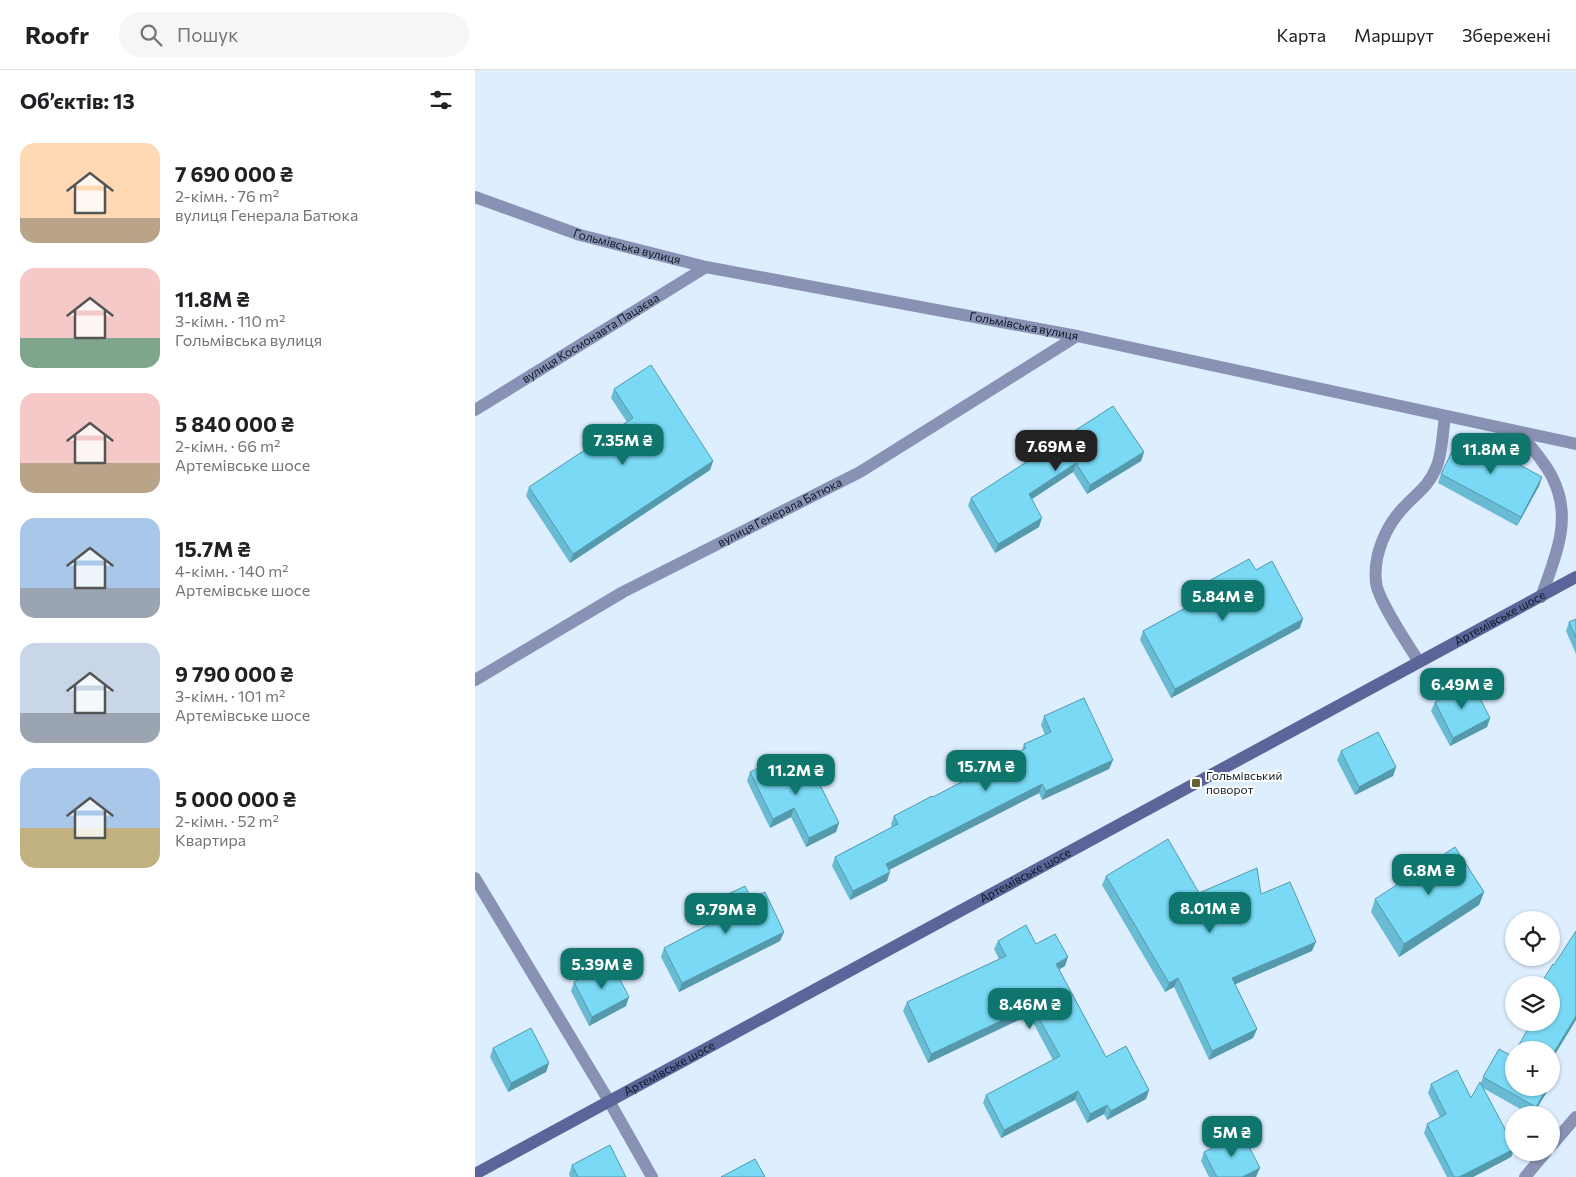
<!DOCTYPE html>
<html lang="uk">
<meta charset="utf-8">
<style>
:root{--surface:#fff;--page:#f6f6f6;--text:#202124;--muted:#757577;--line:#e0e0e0;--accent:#0f766e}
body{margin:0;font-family:Commissioner,sans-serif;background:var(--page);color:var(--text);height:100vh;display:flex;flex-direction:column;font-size:19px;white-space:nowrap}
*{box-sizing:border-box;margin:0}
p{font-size:16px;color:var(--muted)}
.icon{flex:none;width:28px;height:28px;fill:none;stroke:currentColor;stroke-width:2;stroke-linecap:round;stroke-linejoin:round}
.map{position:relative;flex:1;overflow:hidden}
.drawer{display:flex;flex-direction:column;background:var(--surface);width:475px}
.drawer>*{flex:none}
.controls{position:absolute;left:1030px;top:841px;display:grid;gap:10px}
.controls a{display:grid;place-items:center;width:55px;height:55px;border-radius:50%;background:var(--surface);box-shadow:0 1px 4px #0004;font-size:25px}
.price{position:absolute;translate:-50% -42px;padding:0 11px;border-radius:10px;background:var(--accent);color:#fff;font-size:16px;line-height:32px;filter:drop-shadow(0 1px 2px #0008)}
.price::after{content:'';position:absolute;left:50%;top:30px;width:15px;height:11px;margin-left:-8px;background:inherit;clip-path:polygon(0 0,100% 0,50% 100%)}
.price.current{background:#222;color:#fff}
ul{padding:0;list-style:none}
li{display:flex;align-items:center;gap:15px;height:125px;padding:0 20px}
li span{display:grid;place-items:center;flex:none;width:140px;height:100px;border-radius:15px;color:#555}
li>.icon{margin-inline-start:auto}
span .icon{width:60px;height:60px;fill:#fffc;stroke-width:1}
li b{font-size:21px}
h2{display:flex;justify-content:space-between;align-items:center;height:60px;padding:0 20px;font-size:21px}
header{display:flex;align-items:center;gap:30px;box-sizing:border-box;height:70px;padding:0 25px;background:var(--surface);border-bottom:1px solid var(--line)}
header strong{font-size:24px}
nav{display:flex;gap:28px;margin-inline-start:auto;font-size:18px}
.search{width:350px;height:45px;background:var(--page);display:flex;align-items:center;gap:12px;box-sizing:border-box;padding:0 18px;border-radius:28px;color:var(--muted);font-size:19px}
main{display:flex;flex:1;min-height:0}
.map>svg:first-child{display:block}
</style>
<header>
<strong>Roofr</strong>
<div class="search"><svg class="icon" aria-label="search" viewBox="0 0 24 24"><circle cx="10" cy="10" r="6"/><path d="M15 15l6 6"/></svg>Пошук</div>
<nav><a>Карта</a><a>Маршрут</a><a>Збережені</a></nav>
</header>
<main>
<section class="drawer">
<h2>Об’єктів: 13<svg class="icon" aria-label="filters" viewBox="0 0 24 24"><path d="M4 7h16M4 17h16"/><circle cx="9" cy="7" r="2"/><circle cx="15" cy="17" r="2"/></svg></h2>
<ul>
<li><span style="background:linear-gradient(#ffd9b3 75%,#b9a48a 0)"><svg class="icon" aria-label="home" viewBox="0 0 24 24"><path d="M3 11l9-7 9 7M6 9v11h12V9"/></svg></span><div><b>7 690 000 ₴</b><p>2-кімн. · 76 m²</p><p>вулиця Генерала Батюка</p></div></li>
<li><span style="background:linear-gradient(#f6c9c9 70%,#7fa58c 0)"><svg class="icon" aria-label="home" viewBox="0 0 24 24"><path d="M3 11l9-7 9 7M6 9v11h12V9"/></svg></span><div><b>11.8M ₴</b><p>3-кімн. · 110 m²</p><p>Гольмівська вулиця</p></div></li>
<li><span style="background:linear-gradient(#f6c9c9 70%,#b9a48a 0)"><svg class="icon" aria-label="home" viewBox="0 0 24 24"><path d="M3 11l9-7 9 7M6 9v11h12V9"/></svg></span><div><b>5 840 000 ₴</b><p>2-кімн. · 66 m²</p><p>Артемівське шосе</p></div></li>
<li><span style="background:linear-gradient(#a9c7e8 70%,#9aa5b1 0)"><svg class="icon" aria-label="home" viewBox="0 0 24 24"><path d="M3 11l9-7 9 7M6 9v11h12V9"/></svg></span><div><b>15.7M ₴</b><p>4-кімн. · 140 m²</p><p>Артемівське шосе</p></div></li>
<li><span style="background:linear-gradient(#c9d6e8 70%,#9aa5b1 0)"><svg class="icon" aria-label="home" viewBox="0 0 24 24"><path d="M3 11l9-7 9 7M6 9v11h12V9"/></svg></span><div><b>9 790 000 ₴</b><p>3-кімн. · 101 m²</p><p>Артемівське шосе</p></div></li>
<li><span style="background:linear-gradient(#a9c7e8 60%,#c2b280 0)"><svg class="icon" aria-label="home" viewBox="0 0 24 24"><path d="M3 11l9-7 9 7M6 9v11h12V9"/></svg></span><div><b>5 000 000 ₴</b><p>2-кімн. · 52 m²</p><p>Квартира</p></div></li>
</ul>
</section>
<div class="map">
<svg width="1101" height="1107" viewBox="0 0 1101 1107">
<rect width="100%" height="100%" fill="#ddeefe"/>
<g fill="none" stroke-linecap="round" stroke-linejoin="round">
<!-- lane -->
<path stroke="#8991b5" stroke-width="12" d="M 944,592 C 934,576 902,529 901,512 C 898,485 911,455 930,436 C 942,423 954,416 961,398 C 967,386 968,360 970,346"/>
<!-- street -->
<g stroke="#8991b5" stroke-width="12">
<path id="s1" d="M 0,127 L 105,165 L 231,197 L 602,266 L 1101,374"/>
<path id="s2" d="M 0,340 L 231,197"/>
<path d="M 1045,362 C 1055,377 1071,393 1078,409 C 1098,449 1080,488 1066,527"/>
<path id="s3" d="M 0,610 L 148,522 L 385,402 L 602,266"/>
<path d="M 0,808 L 134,1031 L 177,1107"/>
<path d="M 1076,1076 L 1101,1047"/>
<path d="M 1050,1107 L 1071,1082"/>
</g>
<!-- secondary -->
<path stroke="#5b6599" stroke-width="12" id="s4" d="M 0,1104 L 1101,507"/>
</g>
<!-- wall -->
<path fill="#69bbd4" d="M 139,319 L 238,391 L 235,400 L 95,493 L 51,426 L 54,417 L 152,352 L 136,328 Z
M 638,336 L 669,382 L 666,391 L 612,424 L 598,402 L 557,429 L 564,457 L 520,483 L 493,436 L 496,428 Z
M 966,404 L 1067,407 L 1064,416 L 1042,456 L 963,413 Z
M 781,500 L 825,558 L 696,628 L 665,570 L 668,561 L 721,532 L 720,526 L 723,517 Z
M 1101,549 L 1101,584 L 1091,561 L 1094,552 Z
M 960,632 L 1015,648 L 1012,657 L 975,676 L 956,641 Z
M 569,646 L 638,690 L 634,699 L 567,730 L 564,723 L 414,800 L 412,811 L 375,830 L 357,796 L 360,787 L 417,757 L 416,754 L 419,746 L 458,727 L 547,680 L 549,674 L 570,665 L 566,655 Z
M 866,681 L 921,697 L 918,706 L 880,725 L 862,690 Z
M 275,702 L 306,704 L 364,753 L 361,762 L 331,777 L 316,747 L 295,758 L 272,711 Z
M 631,806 L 724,823 L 786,824 L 837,881 L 760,914 L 782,959 L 778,968 L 734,990 L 699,917 L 690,922 L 627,815 Z
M 1009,822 L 1004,835 L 924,887 L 896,842 L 900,829 Z
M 247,827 L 276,828 L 309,862 L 305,871 L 204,922 L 186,887 L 189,878 L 248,847 L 243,836 Z
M 523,871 L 561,874 L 590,896 L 584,899 L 631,987 L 674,1020 L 671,1029 L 632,1050 L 629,1044 L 612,1053 L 600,1030 L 526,1068 L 508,1033 L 511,1025 L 578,990 L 554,945 L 453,993 L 428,941 L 432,932 L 524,889 L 519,879 Z
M 99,912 L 151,936 L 114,956 L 96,921 Z
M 18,978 L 74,993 L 71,1002 L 33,1022 L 15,987 Z
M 1037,986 L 1039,1018 L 1074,1018 L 1058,1045 L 1056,1045 L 1008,1018 L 1039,1076 L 1039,1081 L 1036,1087 L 998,1107 L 972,1107 L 949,1063 L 952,1054 L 965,1047 L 953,1023 L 956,1014 L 996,1028 L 1006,1013 L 1008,1007 Z
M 729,1082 L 781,1107 L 734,1107 L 726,1091 Z
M 97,1095 L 151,1107 L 95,1107 L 94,1104 Z"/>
<!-- shaded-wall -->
<path fill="#5599ac" d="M 669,382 L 666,391 L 612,424 L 615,415 Z
M 238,391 L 235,400 L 95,493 L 98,484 Z
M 601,393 L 598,402 L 551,433 L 554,424 Z
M 1067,407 L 1064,416 L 1042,456 L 1046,447 Z
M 567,448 L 564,457 L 520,483 L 523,474 Z
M 828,549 L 825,558 L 696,628 L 700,619 Z
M 1015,648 L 1012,657 L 975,676 L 978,668 Z
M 638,690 L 634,699 L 567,730 L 571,721 Z
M 921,697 L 918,706 L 880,725 L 884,717 Z
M 567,714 L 564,723 L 408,803 L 411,794 Z
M 319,738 L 316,747 L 295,758 L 298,749 Z
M 364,753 L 361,762 L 331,777 L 334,768 Z
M 415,802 L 412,811 L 375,830 L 378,821 Z
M 1009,822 L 1004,835 L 924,887 L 929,874 Z
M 309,862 L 305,871 L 204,922 L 207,913 Z
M 841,872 L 837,881 L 754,917 L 757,908 Z
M 593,887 L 590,896 L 578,903 L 581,894 Z
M 703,908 L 699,917 L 690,922 L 694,913 Z
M 154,927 L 151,936 L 114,956 L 117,947 Z
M 557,936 L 554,945 L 453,993 L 456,984 Z
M 1101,946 L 1101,950 L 1076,991 L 1076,987 Z
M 782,959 L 778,968 L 734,990 L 737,981 Z
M 74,993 L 71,1002 L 33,1022 L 36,1013 Z
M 1084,996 L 1081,1005 L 1076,1013 L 1076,1010 Z
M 1072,1018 L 1074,1018 L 1058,1045 L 1061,1037 Z
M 674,1020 L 671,1029 L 632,1050 L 636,1041 Z
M 603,1021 L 600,1030 L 526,1068 L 529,1060 Z
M 632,1035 L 629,1044 L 612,1053 L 615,1044 Z
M 1039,1079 L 1036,1087 L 998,1107 L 984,1107 Z
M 785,1098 L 781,1107 L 767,1107 Z"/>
<!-- building -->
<path fill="#7adaf6" stroke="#5599ac" d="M 176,295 L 238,391 L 98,484 L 54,417 L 158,348 L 139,319 Z
M 638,336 L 669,382 L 615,415 L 601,393 L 554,424 L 567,448 L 523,474 L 496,428 Z
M 986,363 L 1067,407 L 1046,447 L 966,404 Z
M 774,489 L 781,500 L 797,491 L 828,549 L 700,619 L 668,561 L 725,530 L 723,517 Z
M 1101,549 L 1101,568 L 1094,552 Z
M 997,613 L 1015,648 L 978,668 L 960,632 Z
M 609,628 L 638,690 L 571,721 L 567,714 L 411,794 L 415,802 L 378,821 L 360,787 L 423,754 L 419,746 L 457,726 L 458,727 L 551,678 L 549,674 L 576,662 L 569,646 Z
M 903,662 L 921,697 L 884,717 L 866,681 Z
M 299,690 L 306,704 L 333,691 L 364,753 L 334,768 L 319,738 L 298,749 L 275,702 Z
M 693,769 L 724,823 L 782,798 L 786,824 L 815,812 L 841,872 L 757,908 L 782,959 L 737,981 L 703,908 L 694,913 L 631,806 Z
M 980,777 L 1009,822 L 929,874 L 900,829 Z
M 270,816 L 276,828 L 290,822 L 309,862 L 207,913 L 189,878 L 254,844 L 247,827 Z
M 551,855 L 561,874 L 580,864 L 593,887 L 581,894 L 631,987 L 651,976 L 674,1020 L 636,1041 L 632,1035 L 615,1044 L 603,1021 L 529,1060 L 511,1025 L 585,986 L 557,936 L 456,984 L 432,932 L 531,886 L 523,871 Z
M 1101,861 L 1101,946 L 1076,987 L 1076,980 L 1041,980 L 1057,952 L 1076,952 L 1076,915 L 1065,915 L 1078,894 L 1079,895 Z
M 136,892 L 154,927 L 117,947 L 99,912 Z
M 56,958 L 74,993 L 36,1013 L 18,978 Z
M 1024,979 L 1037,986 L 1039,983 L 1039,1018 L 1072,1018 L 1061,1037 L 1008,1007 Z
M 1076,991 L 1084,996 L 1076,1010 Z
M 982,1000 L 996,1028 L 1005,1012 L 1039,1076 L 1039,1079 L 984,1107 L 979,1107 L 952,1054 L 971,1044 L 956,1014 Z
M 767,1063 L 785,1098 L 767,1107 L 742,1107 L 729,1082 Z
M 135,1075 L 151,1107 L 103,1107 L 97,1095 Z
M 280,1089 L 290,1107 L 246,1107 Z"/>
<!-- markers -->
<rect fill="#64622f" stroke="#fff" stroke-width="2" x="716" y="708" width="10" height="10" rx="2.5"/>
<g text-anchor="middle" stroke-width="4" stroke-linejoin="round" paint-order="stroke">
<!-- street labels -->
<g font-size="12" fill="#0f1922" stroke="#fff">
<text dy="4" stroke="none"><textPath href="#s1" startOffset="160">Гольмівська вулиця</textPath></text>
<text dy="4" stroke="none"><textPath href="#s1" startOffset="565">Гольмівська вулиця</textPath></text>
<text dy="4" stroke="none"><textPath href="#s2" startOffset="136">вулиця Космонавта Пацаєва</textPath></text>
<text dy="4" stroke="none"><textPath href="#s3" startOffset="348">вулиця Генерала Батюка</textPath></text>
<text dy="4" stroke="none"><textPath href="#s4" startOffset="1166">Артемівське шосе</textPath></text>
<text dy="4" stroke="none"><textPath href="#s4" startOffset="626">Артемівське шосе</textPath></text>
<text dy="4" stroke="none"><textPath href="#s4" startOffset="221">Артемівське шосе</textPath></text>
</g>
<!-- poi labels -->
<g font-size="12" fill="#0f1922" stroke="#fff" text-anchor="start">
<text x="731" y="710">Гольмівський<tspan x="731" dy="14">поворот</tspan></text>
</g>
</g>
</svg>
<div class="controls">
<a><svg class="icon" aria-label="locate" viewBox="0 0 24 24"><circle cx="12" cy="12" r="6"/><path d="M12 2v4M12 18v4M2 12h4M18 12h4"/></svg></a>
<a><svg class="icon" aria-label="layers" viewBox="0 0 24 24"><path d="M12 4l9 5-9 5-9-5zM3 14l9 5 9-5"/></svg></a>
<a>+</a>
<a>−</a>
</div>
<b class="price" style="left:148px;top:396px">7.35M ₴</b>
<b class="price current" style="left:581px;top:402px">7.69M ₴</b>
<b class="price" style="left:1016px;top:405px">11.8M ₴</b>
<b class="price" style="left:748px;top:552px">5.84M ₴</b>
<b class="price" style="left:987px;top:640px">6.49M ₴</b>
<b class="price" style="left:511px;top:722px">15.7M ₴</b>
<b class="price" style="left:321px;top:726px">11.2M ₴</b>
<b class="price" style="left:954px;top:826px">6.8M ₴</b>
<b class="price" style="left:735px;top:864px">8.01M ₴</b>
<b class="price" style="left:251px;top:865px">9.79M ₴</b>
<b class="price" style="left:127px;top:920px">5.39M ₴</b>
<b class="price" style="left:555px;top:960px">8.46M ₴</b>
<b class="price" style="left:757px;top:1088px">5M ₴</b>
</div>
</main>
